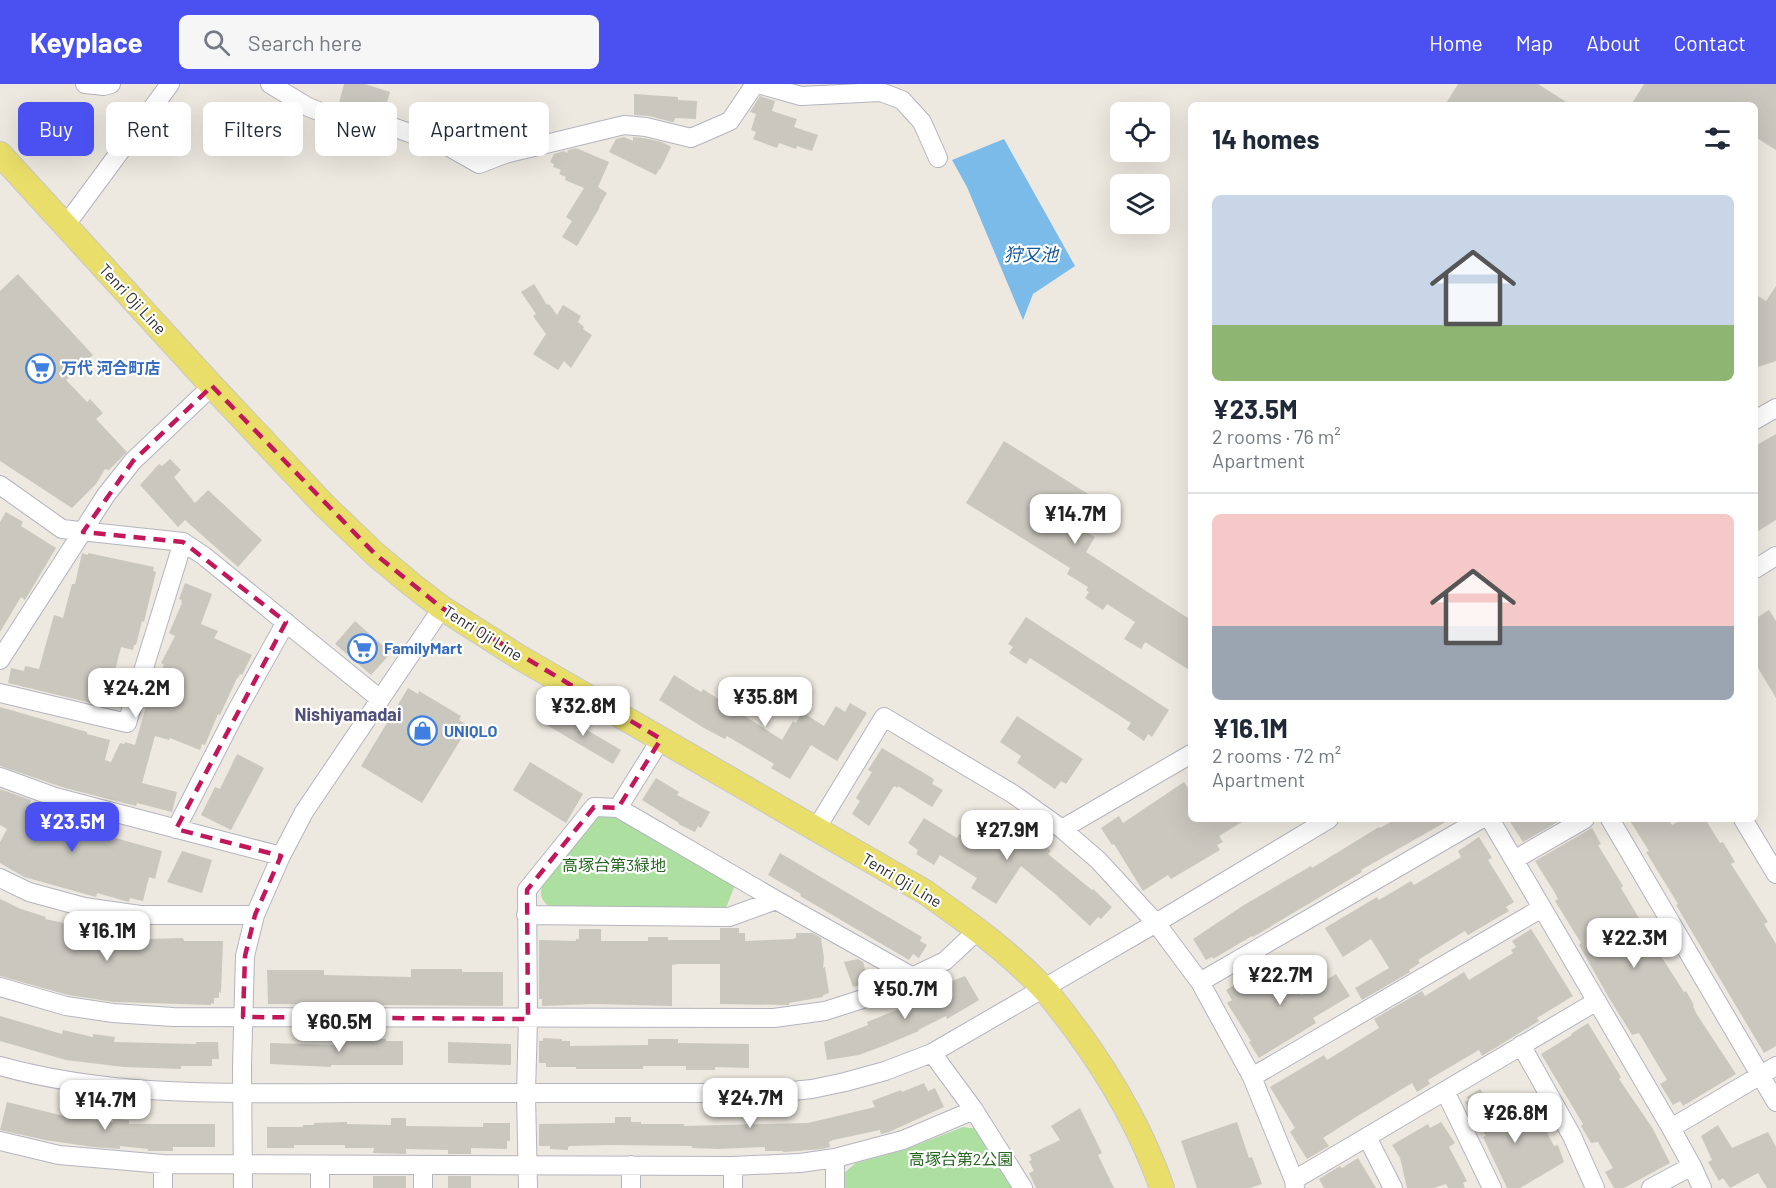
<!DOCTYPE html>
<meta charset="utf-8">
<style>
:root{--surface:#fff;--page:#f6f6f7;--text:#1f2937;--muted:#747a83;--line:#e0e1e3;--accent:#4a51f0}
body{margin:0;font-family:Barlow,"Noto Sans JP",sans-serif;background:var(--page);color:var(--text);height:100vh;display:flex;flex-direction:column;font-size:22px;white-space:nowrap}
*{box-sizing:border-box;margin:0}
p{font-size:20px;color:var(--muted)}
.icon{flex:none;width:33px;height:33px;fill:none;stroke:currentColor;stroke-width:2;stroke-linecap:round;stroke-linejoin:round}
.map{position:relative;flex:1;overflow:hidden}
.side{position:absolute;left:1188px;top:18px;width:570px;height:720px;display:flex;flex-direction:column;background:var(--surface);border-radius:9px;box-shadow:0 6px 24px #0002}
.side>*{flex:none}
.guide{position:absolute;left:18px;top:18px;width:570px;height:54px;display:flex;gap:12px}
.controls{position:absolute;left:1110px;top:18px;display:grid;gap:12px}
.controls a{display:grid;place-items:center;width:60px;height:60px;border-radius:9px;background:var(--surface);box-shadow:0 6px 24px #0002;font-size:30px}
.price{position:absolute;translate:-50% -51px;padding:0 14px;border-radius:12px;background:#fff;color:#222;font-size:20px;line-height:39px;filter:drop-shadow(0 2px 3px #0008)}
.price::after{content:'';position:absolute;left:50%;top:36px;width:18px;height:14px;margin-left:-9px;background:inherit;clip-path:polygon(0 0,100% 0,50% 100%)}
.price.current{background:var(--accent);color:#fff}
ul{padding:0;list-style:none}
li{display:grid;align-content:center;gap:12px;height:318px;padding:0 24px}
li+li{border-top:2px solid var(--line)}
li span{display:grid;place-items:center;height:186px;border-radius:9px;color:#555}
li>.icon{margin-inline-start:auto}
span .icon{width:108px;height:108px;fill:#fffc;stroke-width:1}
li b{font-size:26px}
h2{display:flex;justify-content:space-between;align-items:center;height:72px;padding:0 24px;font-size:26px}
.tag{padding:0 21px;border-radius:9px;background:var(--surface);box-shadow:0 6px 24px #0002;font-size:21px;line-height:54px}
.tag.current{background:var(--accent);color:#fff}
header{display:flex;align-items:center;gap:36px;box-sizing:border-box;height:84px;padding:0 30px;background:var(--accent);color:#fff}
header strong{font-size:28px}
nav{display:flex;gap:33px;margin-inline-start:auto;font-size:21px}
.search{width:420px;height:54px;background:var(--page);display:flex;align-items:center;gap:15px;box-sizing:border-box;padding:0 21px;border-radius:9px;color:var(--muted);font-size:22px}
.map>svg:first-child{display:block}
</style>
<header>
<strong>Keyplace</strong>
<div class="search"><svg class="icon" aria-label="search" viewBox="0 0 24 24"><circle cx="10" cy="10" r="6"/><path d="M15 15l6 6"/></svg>Search here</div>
<nav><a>Home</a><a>Map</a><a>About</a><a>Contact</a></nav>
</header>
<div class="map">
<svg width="1776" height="1104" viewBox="0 0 1776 1104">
<rect width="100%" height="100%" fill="#ede9e0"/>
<!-- green -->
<path fill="#ade0a0" d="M 613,730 L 735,801 L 726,824 L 551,823 C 541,818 539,810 543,799 L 597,734 L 602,731 Z
M 963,1043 L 979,1045 L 1012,1104 L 844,1104 L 844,1089 L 856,1079 L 907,1065 Z"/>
<!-- water -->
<path fill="#7abbe9" d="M 1004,55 L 1075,182 L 1033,210 L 1023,236 L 967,103 L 952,76 Z"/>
<!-- building -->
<path fill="#c9c7be" d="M 344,0 L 365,0 L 390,8 L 384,30 L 369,26 L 369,28 L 339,19 Z
M 1458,0 L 1538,0 L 1571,21 L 1445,21 Z
M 1644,0 L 1776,0 L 1776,66 L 1755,53 L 1755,21 L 1631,21 Z
M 634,10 L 678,13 L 678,16 L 697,17 L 696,35 L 675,34 L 674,38 L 672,38 L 649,32 L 634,31 Z
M 760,12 L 775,17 L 772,27 L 797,35 L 794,43 L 818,51 L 812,67 L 797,62 L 796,65 L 779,59 L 777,64 L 753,55 L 756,48 L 751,46 L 756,30 L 750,28 Z
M 462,36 L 491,47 L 484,66 L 480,68 L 455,54 Z
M 494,45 L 508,50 L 504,59 L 496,62 L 488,58 Z
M 624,53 L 633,57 L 633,53 L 644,54 L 662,58 L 671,63 L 660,86 L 659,85 L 656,91 L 609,68 L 616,55 Z
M 576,64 L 609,78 L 598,103 L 607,109 L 599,123 L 600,123 L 577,162 L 562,153 L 572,137 L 566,133 L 584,104 L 565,96 L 566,93 L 559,90 L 561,86 L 553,83 L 554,80 L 550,78 L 554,70 L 564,67 L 567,69 L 568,66 Z
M 18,190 L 93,271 L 66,296 L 87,318 L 90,315 L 103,329 L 96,335 L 127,368 L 109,386 L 105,385 L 96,400 L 72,424 L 0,377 L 0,207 Z
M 534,200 L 547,221 L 549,220 L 557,231 L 563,221 L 581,232 L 578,238 L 584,243 L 583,245 L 592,251 L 571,284 L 564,277 L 558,286 L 533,270 L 546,250 L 533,232 L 536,230 L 521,208 Z
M 1776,202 L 1776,277 L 1755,284 L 1755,210 L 1766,217 Z
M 1776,350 L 1776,436 L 1755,449 L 1755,362 Z
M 1004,357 L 1096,415 L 1093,420 L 1101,424 L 1086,448 L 1095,453 L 1086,468 L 1191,536 L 1191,587 L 1145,558 L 1141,565 L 1124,555 L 1135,538 L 1107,520 L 1103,526 L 1085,514 L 1089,508 L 1086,506 L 1088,503 L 1067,490 L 1070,484 L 966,419 Z
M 170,375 L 181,386 L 174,393 L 195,419 L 208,406 L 262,456 L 238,483 L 185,436 L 178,443 L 140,401 L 159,380 L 162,382 Z
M 6,428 L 23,438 L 21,442 L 56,464 L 25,516 L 21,513 L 0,548 L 0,438 Z
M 82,469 L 88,471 L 88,469 L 154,483 L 153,487 L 156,488 L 144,538 L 142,537 L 136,561 L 134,561 L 133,566 L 121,563 L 111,602 L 113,603 L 108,623 L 8,599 L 11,584 L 24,587 L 25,582 L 39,585 L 54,531 L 63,534 L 72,500 L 75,500 Z
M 185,499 L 212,510 L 201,540 L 218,547 L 214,554 L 252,571 L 242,591 L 240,590 L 238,594 L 237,594 L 220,631 L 218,630 L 205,661 L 202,660 L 200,666 L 170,654 L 169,656 L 155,652 L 142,699 L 177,708 L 172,728 L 137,719 L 136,722 L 65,704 L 0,682 L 0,623 L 87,648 L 87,650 L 110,656 L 105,676 L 111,678 L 120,659 L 124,660 L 125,658 L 135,661 L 149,612 L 164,581 L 161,579 L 175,552 L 169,549 L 182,519 L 181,518 L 182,516 L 179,515 Z
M 1769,526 L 1776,537 L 1776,614 L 1755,579 L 1755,535 Z
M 1026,533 L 1169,626 L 1152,653 L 1148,650 L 1144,657 L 1127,645 L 1131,639 L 1069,599 L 1030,574 L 1026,580 L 1009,569 L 1013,563 L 1008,560 Z
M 355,537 L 391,569 L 371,591 L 335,560 Z
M 674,591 L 701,608 L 703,605 L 782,656 L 793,637 L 796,639 L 802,628 L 824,642 L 836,622 L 845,628 L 850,619 L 867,629 L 837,677 L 811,661 L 790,695 L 771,684 L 774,680 L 727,652 L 725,655 L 704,644 L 659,616 Z
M 408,604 L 418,610 L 419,607 L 461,632 L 459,636 L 469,642 L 422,719 L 361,682 Z
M 553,626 L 621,666 L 613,680 L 545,640 Z
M 1017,632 L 1083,675 L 1066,700 L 1061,697 L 1055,705 L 1017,679 L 1021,672 L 1000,658 Z
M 882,664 L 934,695 L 932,700 L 943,706 L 932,723 L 898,702 L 898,704 L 894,702 L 869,742 L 852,730 L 860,717 L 856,714 L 872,688 L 868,686 Z
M 237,670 L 264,684 L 231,746 L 201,731 L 215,703 L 220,705 Z
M 530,678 L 583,710 L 566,739 L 513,706 Z
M 656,694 L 679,708 L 677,711 L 710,728 L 701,744 L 698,742 L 695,748 L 678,740 L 679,739 L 642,716 Z
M 1184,698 L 1191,708 L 1191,735 L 1247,735 L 1219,752 L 1223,758 L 1217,761 L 1220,766 L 1171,795 L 1168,791 L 1143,807 L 1114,760 L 1112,761 L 1101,744 L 1119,732 L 1123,739 Z
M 0,705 L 31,716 L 28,725 L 57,736 L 59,726 L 81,731 L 78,742 L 101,748 L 101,750 L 162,767 L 155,795 L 149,793 L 143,817 L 130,814 L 129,818 L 97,809 L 96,813 L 24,793 L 0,779 L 0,758 L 7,745 L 0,741 Z
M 983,728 L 996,736 L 1000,730 L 1005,733 L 1008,728 L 1042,756 L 1040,758 L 1051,767 L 1048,770 L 1092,806 L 1093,805 L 1112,823 L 1101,835 L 1098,833 L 1090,842 L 1054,809 L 1021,782 L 996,820 L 971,804 L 977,794 L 940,771 L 934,781 L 916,770 L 918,766 L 908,759 L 924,734 L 957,754 L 959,750 L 967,754 Z
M 1396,735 L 1451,735 L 1361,786 L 1362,788 L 1253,853 L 1252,852 L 1213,875 L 1212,873 L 1206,876 L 1193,855 L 1244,821 L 1311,782 L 1312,784 L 1379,743 L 1380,744 Z
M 1508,735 L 1563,735 L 1523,758 Z
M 1629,735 L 1668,735 L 1672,741 L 1683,735 L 1705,735 L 1720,759 L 1723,758 L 1735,778 L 1731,780 L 1768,838 L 1764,840 L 1776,860 L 1776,962 L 1764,969 L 1676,821 L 1678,820 L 1646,768 L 1649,767 Z
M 1592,744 L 1601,760 L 1598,761 L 1623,802 L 1621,804 L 1646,846 L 1651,843 L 1660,858 L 1656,861 L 1659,865 L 1657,866 L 1684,908 L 1686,907 L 1694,921 L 1693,922 L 1696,929 L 1736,990 L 1683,1022 L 1680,1017 L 1673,1021 L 1660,1000 L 1667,996 L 1639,949 L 1632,951 L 1609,914 L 1579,861 L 1581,859 L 1555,817 L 1558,815 L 1555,809 L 1535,777 Z
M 1479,753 L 1492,774 L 1488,776 L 1514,818 L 1506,823 L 1509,827 L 1468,851 L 1465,847 L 1418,876 L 1420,879 L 1409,886 L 1410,888 L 1362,916 L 1355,904 L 1389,884 L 1371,855 L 1343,873 L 1325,844 L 1377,813 L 1379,816 L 1411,797 L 1414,801 L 1461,773 L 1458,767 Z
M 182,767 L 212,776 L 202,809 L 167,798 Z
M 780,769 L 922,853 L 920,857 L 927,861 L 919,874 L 913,870 L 909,876 L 800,812 L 801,810 L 768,791 Z
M 0,815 L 21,825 L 46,833 L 45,835 L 93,845 L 148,851 L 148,855 L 183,854 L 184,857 L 223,857 L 221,909 L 219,908 L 219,914 L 214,914 L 214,920 L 211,919 L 211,921 L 114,918 L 68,911 L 0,892 Z
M 720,844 L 739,844 L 739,849 L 745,849 L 745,857 L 793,855 L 796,854 L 796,849 L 813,849 L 821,854 L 824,874 L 823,884 L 825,883 L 829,909 L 823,911 L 823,913 L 789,919 L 789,921 L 720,920 L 720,880 L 678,880 L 672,881 L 672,922 L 594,920 L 542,922 L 542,915 L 539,915 L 539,856 L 576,857 L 576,855 L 579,855 L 579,845 L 601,845 L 601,857 L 648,857 L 648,853 L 668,853 L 668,856 L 720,856 Z
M 1531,845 L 1573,912 L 1537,934 L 1539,937 L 1482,972 L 1479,966 L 1428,996 L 1430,1000 L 1417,1008 L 1412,999 L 1356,1033 L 1323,1054 L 1329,1062 L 1307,1075 L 1290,1048 L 1295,1044 L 1270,1003 L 1324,971 L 1327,976 L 1379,944 L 1374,935 L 1422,907 L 1425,912 L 1464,888 L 1469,896 L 1513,869 L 1511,866 L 1516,863 L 1512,857 Z
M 1278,874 L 1301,911 L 1336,890 L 1350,912 L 1313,934 L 1316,939 L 1259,974 L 1249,958 L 1251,957 L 1227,919 L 1232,916 L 1226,906 Z
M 858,875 L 863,878 L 869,899 L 853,903 L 844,878 Z
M 411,885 L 462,885 L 462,888 L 503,888 L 503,922 L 268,920 L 267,886 L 324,886 L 324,891 L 411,893 Z
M 965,892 L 979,916 L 947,935 L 946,932 L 918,946 L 919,947 L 883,962 L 859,971 L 827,976 L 824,958 L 868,941 L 867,938 L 914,919 L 911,913 Z
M 0,932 L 62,950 L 63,946 L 93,953 L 93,950 L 115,953 L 114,958 L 196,960 L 196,958 L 218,958 L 219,975 L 212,975 L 212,982 L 181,982 L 181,985 L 124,983 L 66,976 L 0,957 Z
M 1588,939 L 1621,993 L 1619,995 L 1653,1045 L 1670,1079 L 1624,1104 L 1614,1104 L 1605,1088 L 1613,1084 L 1598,1058 L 1591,1059 L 1581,1042 L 1583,1040 L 1541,970 L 1572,951 L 1571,950 Z
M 339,954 L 386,955 L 386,957 L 403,957 L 403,981 L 331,981 L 331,983 L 270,980 L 270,959 L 339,961 Z
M 543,954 L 562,955 L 562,957 L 570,957 L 570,962 L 648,961 L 648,955 L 678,955 L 678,959 L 749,960 L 749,984 L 715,983 L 715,986 L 686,986 L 686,982 L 643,982 L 643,985 L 576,985 L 576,983 L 546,983 L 546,979 L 539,979 L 539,957 L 543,957 Z
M 448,958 L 511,960 L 511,981 L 448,979 Z
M 924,999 L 928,1007 L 935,1004 L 944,1023 L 889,1048 L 881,1050 L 880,1046 L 833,1056 L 829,1058 L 830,1063 L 822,1065 L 784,1068 L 782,1067 L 765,1067 L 765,1063 L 719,1065 L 692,1064 L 692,1062 L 609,1061 L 570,1062 L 568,1063 L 568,1066 L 550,1065 L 550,1062 L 539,1062 L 539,1040 L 615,1039 L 615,1033 L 631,1033 L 631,1038 L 641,1038 L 641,1040 L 684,1040 L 684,1042 L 808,1039 L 875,1023 L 872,1017 L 901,1006 L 902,1008 Z
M 1480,1005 L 1486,1014 L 1489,1013 L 1508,1044 L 1537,1029 L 1554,1062 L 1558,1061 L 1564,1078 L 1520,1104 L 1507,1104 L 1483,1053 L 1486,1052 L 1465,1018 L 1469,1016 L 1467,1013 Z
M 7,1018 L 76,1035 L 76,1033 L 113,1038 L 114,1035 L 129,1036 L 129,1040 L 215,1040 L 215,1063 L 173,1063 L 173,1067 L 148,1067 L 148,1065 L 120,1062 L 120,1065 L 93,1063 L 45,1056 L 0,1046 Z
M 1080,1024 L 1102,1069 L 1098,1071 L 1114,1104 L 1036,1104 L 1029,1089 L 1034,1087 L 1029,1077 L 1032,1076 L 1029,1071 L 1060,1056 L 1051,1042 Z
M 391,1034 L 406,1034 L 406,1042 L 483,1043 L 483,1039 L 510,1039 L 510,1057 L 507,1057 L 507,1065 L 471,1064 L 471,1070 L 448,1070 L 448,1066 L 406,1065 L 406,1070 L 373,1069 L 374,1064 L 345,1064 L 345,1061 L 294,1061 L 294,1064 L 267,1064 L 267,1043 L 303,1043 L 303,1041 L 314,1041 L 314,1039 L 347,1038 L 347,1040 L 391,1041 Z
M 1237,1038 L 1249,1074 L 1252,1073 L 1262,1100 L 1250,1104 L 1197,1104 L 1181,1057 Z
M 1441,1038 L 1455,1059 L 1449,1063 L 1467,1097 L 1463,1099 L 1465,1104 L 1448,1104 L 1446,1100 L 1434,1104 L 1407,1104 L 1400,1074 L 1392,1061 L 1428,1040 L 1430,1044 Z
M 1718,1041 L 1732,1064 L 1768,1048 L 1776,1063 L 1776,1104 L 1767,1104 L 1758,1089 L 1730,1104 L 1723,1094 L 1719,1097 L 1708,1078 L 1712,1076 L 1701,1052 Z
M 1358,1074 L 1376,1104 L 1324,1104 L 1319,1095 L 1340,1082 L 1342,1084 Z
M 373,1092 L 406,1092 L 406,1104 L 373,1104 Z
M 448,1092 L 471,1092 L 471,1104 L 448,1104 Z"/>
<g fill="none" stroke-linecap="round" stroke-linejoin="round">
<defs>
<path id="minor" d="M 85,0 L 104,2 L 111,0
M 270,0 L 308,23 L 349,39 L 387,41 L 449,63 L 479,80 L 505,70 L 624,41 L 646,43 L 691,54 L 730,37 L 755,0
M 758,0 L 801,12 L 881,8 L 902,16 L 922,38 L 938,74
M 65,142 L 170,0
M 1755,336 L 1776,324
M 0,401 L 62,445 L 183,458 L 204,472 L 380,615
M 1755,485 L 1776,472
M 0,576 L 106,411 L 133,377 L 212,302
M 0,609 L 127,639 L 183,458
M 0,693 L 55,713 L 281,772
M 618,724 L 776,816 L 913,893
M 1490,735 L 1671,1044 L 1692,1082 L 1702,1104
M 1610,735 L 1776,1018
M 1743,735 L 1776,790
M 176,745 L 237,626 L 286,538
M 816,745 L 884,633 L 1013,710 L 1062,745 L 1098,776 L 1156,839 L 1200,898 L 1252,993 L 1294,1096 L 1295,1104
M 1062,745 L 1191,670
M 1514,776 L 1585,735
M 0,794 L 29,808 L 84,823 L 140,831 L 255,831
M 526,831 L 729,833 L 776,816
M 1200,898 L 1481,735
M 0,903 L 66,922 L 113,929 L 173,933 L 774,934 L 825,927 L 872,912 L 945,877 L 978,846
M 1521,961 L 1572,1052 L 1595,1104
M 932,969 L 974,1026 L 1023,1104
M 0,982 C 114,1014 234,1009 351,1009 C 492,1009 632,1009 772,1009 L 812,1005 L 845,998 L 885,987 L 932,969 L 1156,839 L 1329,735
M 1252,993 L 1542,824
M 1445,1007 L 1492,1104
M 1671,1044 L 1776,982
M 1367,1053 L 1393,1104
M 0,1057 L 59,1071 L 163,1080 L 733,1082 L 800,1079 L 835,1074 L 903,1056 L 974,1026
M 835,1074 L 835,1104
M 163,1080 L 163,1104
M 320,1081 L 320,1104
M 423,1081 L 423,1104
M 733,1082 L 733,1104
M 1294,1096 L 1597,917
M 243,1104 L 242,982 L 245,872 L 255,831 L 281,772 L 304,728 L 442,524
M 528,1104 L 526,1009 L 528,935 L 527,806 L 594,723 L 618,724 L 661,655
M 631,1104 L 631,1081
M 1651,1104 L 1692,1082"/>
<path id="major" d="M 0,70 L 212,302 L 324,421 L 375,470 L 411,500 L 442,524 L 519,573 L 925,808 C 966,837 1008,867 1043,904 C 1055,917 1066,933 1077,947 C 1112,995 1142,1047 1162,1104"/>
</defs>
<!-- minor casing -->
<use href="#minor" stroke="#b3b4bf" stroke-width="20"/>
<!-- major casing -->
<use href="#major" stroke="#c8c8c8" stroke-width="26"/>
<!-- minor -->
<use href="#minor" stroke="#fff" stroke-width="18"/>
<!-- major -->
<use href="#major" stroke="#e9de69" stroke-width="24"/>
</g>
<!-- marked area -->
<path fill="none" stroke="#c2185b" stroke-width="4.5" stroke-dasharray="12 8" stroke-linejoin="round" d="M 212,302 L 375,470 L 442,524 L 661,655 L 618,724 L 594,723 L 527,806 L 528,935 L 243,933 L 245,872 L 255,831 L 281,772 L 176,745 L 286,538 L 183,458 L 83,448 L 133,377 Z"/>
<!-- icons -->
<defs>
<symbol id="supermarket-ring" viewBox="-11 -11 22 22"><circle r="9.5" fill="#fff" stroke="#3f7fe0" stroke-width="1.5"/><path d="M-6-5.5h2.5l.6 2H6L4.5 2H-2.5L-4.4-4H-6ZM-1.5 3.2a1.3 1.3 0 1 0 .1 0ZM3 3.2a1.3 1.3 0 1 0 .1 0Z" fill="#3f7fe0"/></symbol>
<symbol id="shop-ring" viewBox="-11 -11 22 22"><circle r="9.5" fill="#fff" stroke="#3f7fe0" stroke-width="1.5"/><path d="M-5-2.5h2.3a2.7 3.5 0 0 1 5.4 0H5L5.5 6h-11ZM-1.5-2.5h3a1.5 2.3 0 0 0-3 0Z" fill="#3f7fe0"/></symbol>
</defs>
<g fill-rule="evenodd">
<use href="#supermarket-ring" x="24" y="268" width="33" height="33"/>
<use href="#supermarket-ring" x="346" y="548" width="33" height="33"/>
<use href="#shop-ring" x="406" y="630" width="33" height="33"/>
</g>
<g text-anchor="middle" stroke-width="4.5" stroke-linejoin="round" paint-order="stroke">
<!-- street labels -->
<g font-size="16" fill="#2d2d2d" stroke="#fff">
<text transform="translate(133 215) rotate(47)" y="6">Tenri Oji Line</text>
<text transform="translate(483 549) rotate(32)" y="6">Tenri Oji Line</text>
<text transform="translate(902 796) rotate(31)" y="6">Tenri Oji Line</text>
</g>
<!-- shop labels -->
<g font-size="16" font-weight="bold" fill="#366cbe" stroke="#fff" text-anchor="start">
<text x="61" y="290">万代 河合町店</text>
<text x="384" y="570">FamilyMart</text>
<text x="444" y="653">UNIQLO</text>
</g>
<!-- park labels -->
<g font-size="16" fill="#24671f" stroke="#fff">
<text x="614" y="787">高塚台第3緑地</text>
<text x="961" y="1081">高塚台第2公園</text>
</g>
<!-- water labels -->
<g font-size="18" font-style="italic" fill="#155898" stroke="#fff">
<text x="1031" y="177">狩又池</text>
</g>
<!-- neighbourhood labels -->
<g font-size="18" font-weight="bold" fill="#4f517c" stroke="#fff">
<text x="348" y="637">Nishiyamadai</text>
</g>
</g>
</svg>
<div class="controls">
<a><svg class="icon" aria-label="locate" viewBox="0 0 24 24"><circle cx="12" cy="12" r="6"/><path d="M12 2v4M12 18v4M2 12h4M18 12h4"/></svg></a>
<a><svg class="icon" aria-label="layers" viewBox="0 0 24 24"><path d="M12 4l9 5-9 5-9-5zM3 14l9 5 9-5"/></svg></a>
</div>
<b class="price" style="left:1075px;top:461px">¥14.7M</b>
<b class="price" style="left:136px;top:635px">¥24.2M</b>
<b class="price" style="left:765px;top:644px">¥35.8M</b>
<b class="price" style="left:583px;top:653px">¥32.8M</b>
<b class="price current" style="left:72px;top:769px">¥23.5M</b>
<b class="price" style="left:1007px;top:777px">¥27.9M</b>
<b class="price" style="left:107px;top:878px">¥16.1M</b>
<b class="price" style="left:1634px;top:885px">¥22.3M</b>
<b class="price" style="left:1280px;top:922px">¥22.7M</b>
<b class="price" style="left:905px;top:936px">¥50.7M</b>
<b class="price" style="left:339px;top:969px">¥60.5M</b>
<b class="price" style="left:750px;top:1045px">¥24.7M</b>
<b class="price" style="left:105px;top:1047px">¥14.7M</b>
<b class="price" style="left:1515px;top:1060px">¥26.8M</b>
<div class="guide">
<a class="tag current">Buy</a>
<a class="tag">Rent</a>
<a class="tag">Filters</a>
<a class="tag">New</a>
<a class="tag">Apartment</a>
</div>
<section class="side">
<h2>14 homes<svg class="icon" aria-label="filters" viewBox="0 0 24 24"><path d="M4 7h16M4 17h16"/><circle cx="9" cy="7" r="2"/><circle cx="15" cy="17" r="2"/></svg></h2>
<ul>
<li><span style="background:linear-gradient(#c9d6e8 70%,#8fb573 0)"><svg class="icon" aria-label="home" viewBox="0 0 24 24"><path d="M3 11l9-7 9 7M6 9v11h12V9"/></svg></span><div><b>¥23.5M</b><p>2 rooms · 76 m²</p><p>Apartment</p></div></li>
<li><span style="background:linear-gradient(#f6c9c9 60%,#9aa5b1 0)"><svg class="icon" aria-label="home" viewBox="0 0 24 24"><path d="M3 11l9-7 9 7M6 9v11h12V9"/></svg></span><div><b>¥16.1M</b><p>2 rooms · 72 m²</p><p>Apartment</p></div></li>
</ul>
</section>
</div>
